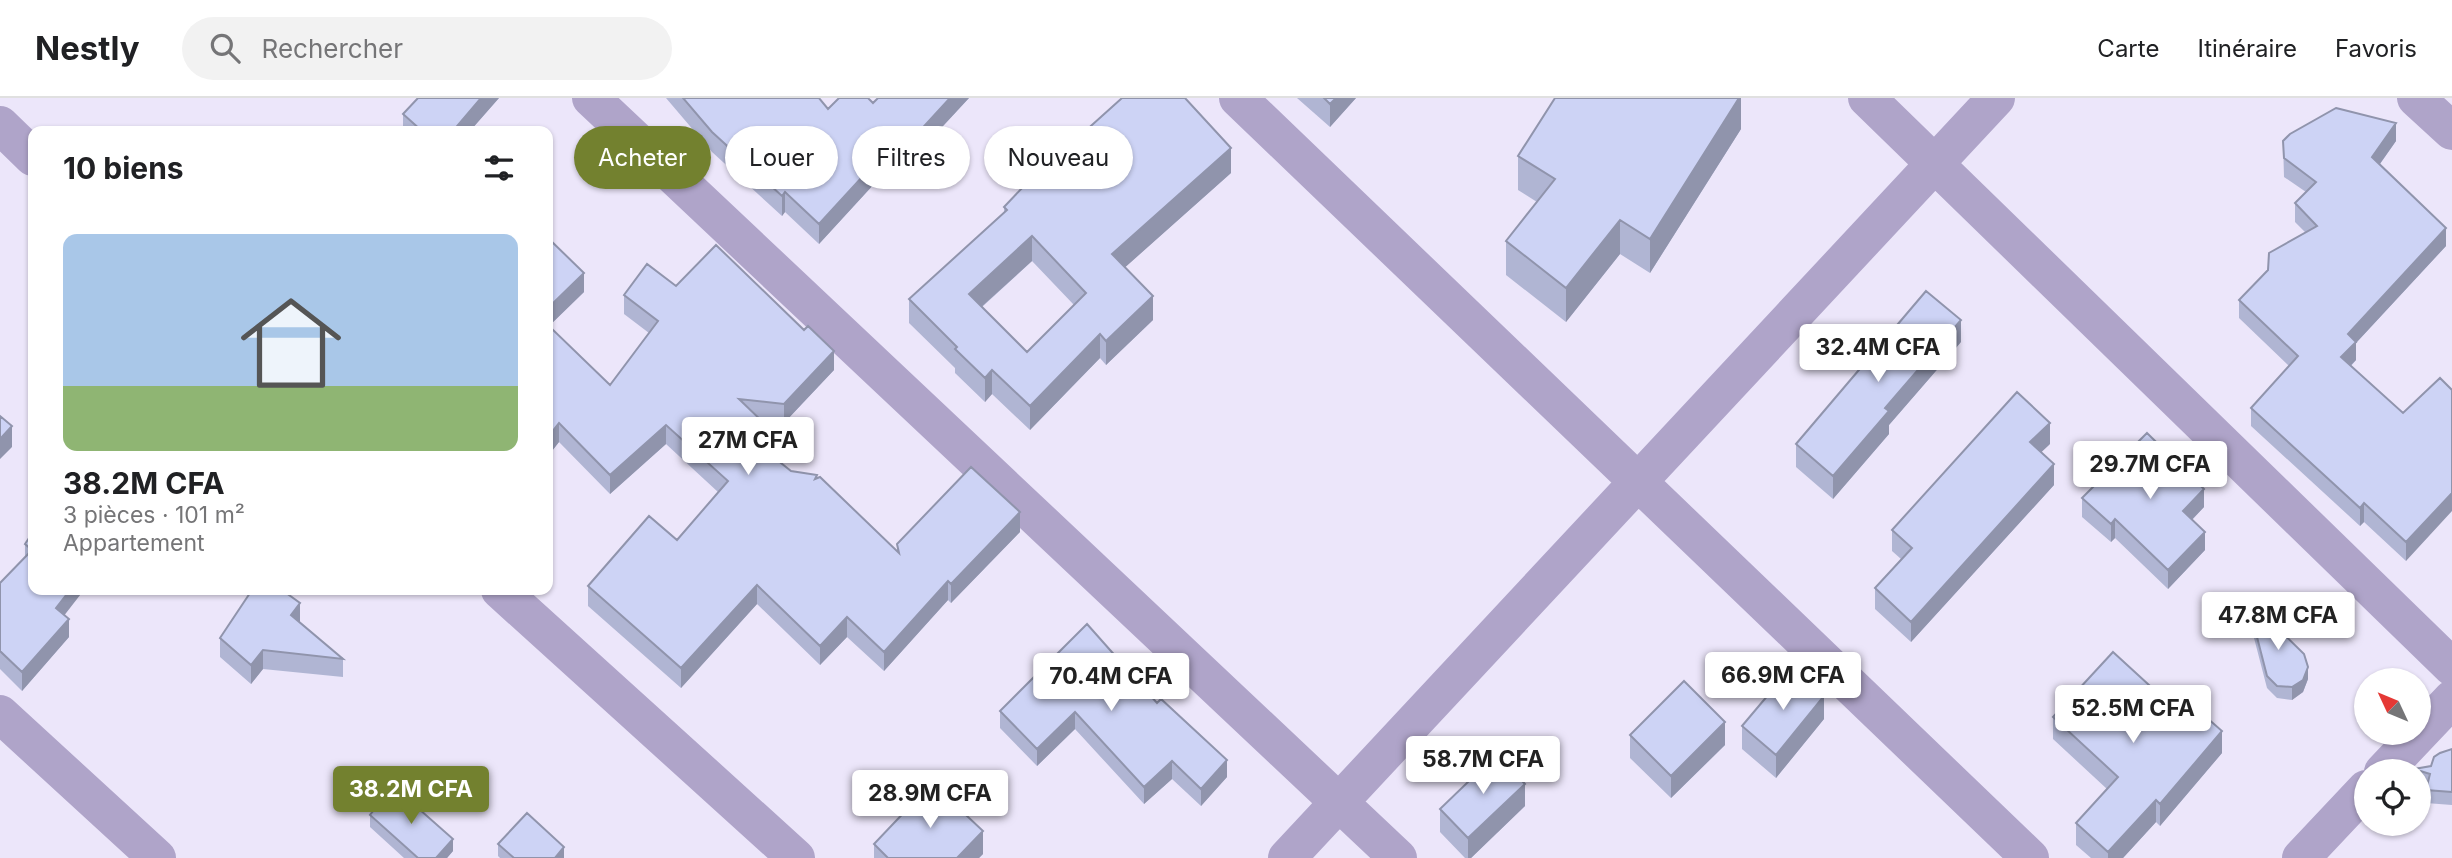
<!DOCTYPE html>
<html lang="fr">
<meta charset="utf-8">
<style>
:root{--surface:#fff;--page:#f2f2f2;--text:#202124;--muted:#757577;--line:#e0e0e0;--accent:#73812f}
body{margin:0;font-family:Inter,sans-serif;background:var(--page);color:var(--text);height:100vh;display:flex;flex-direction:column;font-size:26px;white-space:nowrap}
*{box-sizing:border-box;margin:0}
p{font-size:23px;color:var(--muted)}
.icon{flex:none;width:38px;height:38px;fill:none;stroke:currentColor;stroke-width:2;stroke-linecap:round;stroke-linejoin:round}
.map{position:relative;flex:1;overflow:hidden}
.panel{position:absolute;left:28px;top:28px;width:525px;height:469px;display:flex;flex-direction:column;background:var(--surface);border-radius:14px;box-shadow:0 2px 5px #0004}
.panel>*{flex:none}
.hud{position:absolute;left:574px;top:28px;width:665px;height:63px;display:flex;gap:14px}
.needle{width:46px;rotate:314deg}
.fabs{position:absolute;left:2354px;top:570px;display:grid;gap:14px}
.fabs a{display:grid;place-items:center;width:77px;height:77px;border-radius:50%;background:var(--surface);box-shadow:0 2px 5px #0004;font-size:35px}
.price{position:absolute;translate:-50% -60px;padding:0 16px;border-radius:7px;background:#fff;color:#222;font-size:23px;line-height:46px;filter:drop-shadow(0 2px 4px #0008)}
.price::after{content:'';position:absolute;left:50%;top:42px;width:21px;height:16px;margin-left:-10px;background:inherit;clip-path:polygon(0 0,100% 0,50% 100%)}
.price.on{background:var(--accent);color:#fff}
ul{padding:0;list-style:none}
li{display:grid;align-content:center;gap:14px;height:371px;padding:0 35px}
li span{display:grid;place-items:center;height:217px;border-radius:14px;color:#555}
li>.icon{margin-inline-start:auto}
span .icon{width:126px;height:126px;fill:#fffc;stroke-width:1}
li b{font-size:30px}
h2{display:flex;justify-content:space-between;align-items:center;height:84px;padding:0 35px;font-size:30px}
.chip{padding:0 24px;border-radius:32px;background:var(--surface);box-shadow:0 2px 5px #0004;font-size:24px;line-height:63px}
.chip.on{background:var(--accent);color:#fff}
header{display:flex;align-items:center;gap:42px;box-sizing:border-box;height:98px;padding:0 35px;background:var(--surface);border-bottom:2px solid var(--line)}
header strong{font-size:33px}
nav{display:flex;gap:38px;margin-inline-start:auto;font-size:24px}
.search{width:490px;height:63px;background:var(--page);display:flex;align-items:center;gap:18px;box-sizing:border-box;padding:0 24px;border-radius:38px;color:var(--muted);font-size:26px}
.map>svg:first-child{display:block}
</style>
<header>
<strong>Nestly</strong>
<div class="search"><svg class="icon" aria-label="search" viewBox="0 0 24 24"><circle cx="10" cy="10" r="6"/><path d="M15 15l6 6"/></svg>Rechercher</div>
<nav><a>Carte</a><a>Itinéraire</a><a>Favoris</a></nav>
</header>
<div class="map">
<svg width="2452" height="760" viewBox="0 0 2452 760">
<rect width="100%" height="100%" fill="#ece6fa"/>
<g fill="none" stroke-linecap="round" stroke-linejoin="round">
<!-- minor -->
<path stroke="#afa4c9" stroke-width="38" d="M 591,0 L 1398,760
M 1238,0 L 2030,760
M 1867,0 L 2452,569
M 2416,0 L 2452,33
M 0,27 L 33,59
M 500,492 L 796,760
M 0,616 L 157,760
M 2383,674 L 2452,601
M 1287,760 L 1996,0
M 2301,760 L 2366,691"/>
</g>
<!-- wall -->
<path fill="#b0b5d3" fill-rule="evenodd" d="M 499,0 L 470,33 L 403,33 L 403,16 Z
M 666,0 L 819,0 L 828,11 L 873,5 L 969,0 L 905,69 L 897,61 L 819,146 L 785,114 L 782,118 L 712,54 Z
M 1297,0 L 1356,0 L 1330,29 Z
M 1741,0 L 1741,31 L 1650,175 L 1620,156 L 1566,224 L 1506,177 L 1506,143 L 1537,104 L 1518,92 L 1518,58 Z
M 2283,43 L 2396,43 L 2380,66 L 2446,148 L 2356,245 L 2356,262 L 2351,268 L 2403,315 L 2440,280 L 2406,463 L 2364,424 L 2360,428 L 2251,328 L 2251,310 L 2289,268 L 2239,220 L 2239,202 L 2306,135 L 2295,124 L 2295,105 L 2306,94 L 2284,79 Z
M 1231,75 L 1125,169 L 1153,222 L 1106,267 L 1100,260 L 1030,332 L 992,296 L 985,304 L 955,275 L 955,270 L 909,225 L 909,201 L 1004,114 L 1004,109 ZM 1032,163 L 1074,207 L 1027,254 L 982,209 Z
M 548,140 L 584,194 L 549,228 L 610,287 L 649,235 L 624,216 L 624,197 L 676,188 L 834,272 L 784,325 L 762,323 L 765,345 L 762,349 L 791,373 L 817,380 L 897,454 L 897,446 L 1020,434 L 951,505 L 948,502 L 884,573 L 847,539 L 820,567 L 757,506 L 681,590 L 588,508 L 588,488 L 677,442 L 718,394 L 666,346 L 610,396 L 559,344 L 548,358 Z
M 1961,244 L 1889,327 L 1889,336 L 1833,401 L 1796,369 L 1796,346 Z
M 2050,346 L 2041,354 L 2054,387 L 1911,544 L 1875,511 L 1875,490 L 1901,461 L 1892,453 L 1892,432 Z
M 2082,400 L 2204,409 L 2192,422 L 2205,452 L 2168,491 L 2115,440 L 2111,444 L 2082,419 Z
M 33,434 L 64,517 L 69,539 L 22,593 L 0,571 L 0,485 L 25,459 L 25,446 Z
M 2247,500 L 2308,581 L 2303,594 L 2292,602 L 2277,600 L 2267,590 L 2247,513 Z
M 300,524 L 343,561 L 343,579 L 263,571 L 251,586 L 220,559 L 220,540 Z
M 1157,605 L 1227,679 L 1201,708 L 1172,681 L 1144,706 L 1075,631 L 1037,668 L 1000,630 L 1000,613 Z
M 2053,619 L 2222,655 L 2160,728 L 2156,724 L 2123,760 L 2091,760 L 2076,747 L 2076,725 L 2107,691 L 2053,641 Z
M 1824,621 L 1776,680 L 1742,651 L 1742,628 Z
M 1630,637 L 1725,647 L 1671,700 L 1630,660 Z
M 2452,651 L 2452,707 L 2426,705 L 2427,688 L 2418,685 L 2418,674 L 2414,674 L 2414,671 L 2431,668 Z
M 1525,708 L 1471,760 L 1465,760 L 1440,734 L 1440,711 Z
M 370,717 L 453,753 L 447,760 L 404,760 L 370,729 Z
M 498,746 L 564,760 L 500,760 L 498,758 Z
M 874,746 L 983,756 L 979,760 L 874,760 Z"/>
<!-- shaded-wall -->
<path fill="#9094ac" d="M 481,0 L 499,0 L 470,33 L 453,33 Z
M 950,0 L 969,0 L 905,69 L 905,49 Z
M 1336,0 L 1356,0 L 1330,29 L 1330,6 Z
M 1739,0 L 1741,0 L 1741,31 L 1650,175 L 1650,141 Z
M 2396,25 L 2396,43 L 2372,77 L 2372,59 Z
M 897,41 L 897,61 L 819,146 L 819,126 Z
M 1231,50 L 1231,75 L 1112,181 L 1112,156 Z
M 785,94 L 785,114 L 782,118 L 782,98 Z
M 1620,122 L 1620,156 L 1566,224 L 1566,190 Z
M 2446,130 L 2446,148 L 2356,245 L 2356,262 L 2341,277 L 2341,259 L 2348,236 Z
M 1032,138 L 1032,163 L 969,220 L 969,196 Z
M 584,175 L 584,194 L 548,229 L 548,210 Z
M 1153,198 L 1153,222 L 1106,267 L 1106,243 Z
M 1961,222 L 1961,244 L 1889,327 L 1889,336 L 1833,401 L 1833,378 L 1885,310 Z
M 1100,236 L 1100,260 L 1030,332 L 1030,308 Z
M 834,253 L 834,272 L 784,325 L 784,306 Z
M 992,272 L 992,296 L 985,304 L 985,280 Z
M 559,325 L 559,344 L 548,358 L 548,339 Z
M 2050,325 L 2050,346 L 2030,365 L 2030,344 Z
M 765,326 L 765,345 L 751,360 L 751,341 Z
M 666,327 L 666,346 L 610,396 L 610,377 Z
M 12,328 L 12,349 L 0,361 L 0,341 Z
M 2054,366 L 2054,387 L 1911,544 L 1911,524 Z
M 2204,391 L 2204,409 L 2183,431 L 2183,413 Z
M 2452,395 L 2452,413 L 2406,463 L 2406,444 Z
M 2364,405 L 2364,424 L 2360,428 L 2360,410 Z
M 1020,414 L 1020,434 L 951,505 L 951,486 Z
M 2115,421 L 2115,440 L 2111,444 L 2111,426 Z
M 2205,434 L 2205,452 L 2168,491 L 2168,472 Z
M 948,483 L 948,502 L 884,573 L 884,554 Z
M 757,487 L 757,506 L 681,590 L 681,570 Z
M 70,492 L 84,492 L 56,528 L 56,510 Z
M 300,505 L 300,524 L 291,536 L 291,517 Z
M 847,519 L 847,539 L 820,567 L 820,548 Z
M 69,521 L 69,539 L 22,593 L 22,574 Z
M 263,552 L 263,571 L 251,586 L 251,567 Z
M 2308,569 L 2308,581 L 2303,594 L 2292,602 L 2292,589 Z
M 1824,598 L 1824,621 L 1776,680 L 1776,657 Z
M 1075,614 L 1075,631 L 1037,668 L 1037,651 Z
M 1725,624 L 1725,647 L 1671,700 L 1671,678 Z
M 2222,633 L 2222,655 L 2160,728 L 2160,706 Z
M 1227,662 L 1227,679 L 1201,708 L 1201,691 Z
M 1172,663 L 1172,681 L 1144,706 L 1144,689 Z
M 1525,686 L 1525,708 L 1471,760 L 1468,760 L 1468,740 Z
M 2156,702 L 2156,724 L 2123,760 L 2108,760 L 2108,754 Z
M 983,733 L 983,756 L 979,760 L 957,760 Z
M 453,741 L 453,753 L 447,760 L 436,760 Z
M 564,749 L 564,760 L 555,760 Z"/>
<!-- building -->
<path fill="#cdd3f5" stroke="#9094ac" stroke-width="2" fill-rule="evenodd" d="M 418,0 L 481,0 L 453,33 L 422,33 L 403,16 Z
M 683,0 L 819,0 L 828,11 L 839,0 L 868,0 L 873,5 L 878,0 L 950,0 L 905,49 L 897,41 L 819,126 L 785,94 L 782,98 L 712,34 Z
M 1122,0 L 1185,0 L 1231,50 L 1112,156 L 1153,198 L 1106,243 L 1100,236 L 1030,308 L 992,272 L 985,280 L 955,251 L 957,249 L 909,201 L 1007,112 L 1004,109 L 1023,89 ZM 1032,138 L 1086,195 L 1027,254 L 969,196 Z
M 1324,0 L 1336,0 L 1330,6 Z
M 1555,0 L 1739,0 L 1650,141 L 1620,122 L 1566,190 L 1506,143 L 1555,81 L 1518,58 Z
M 2336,10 L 2396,25 L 2372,59 L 2446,130 L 2348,236 L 2356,244 L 2341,259 L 2403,315 L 2440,280 L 2452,292 L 2452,395 L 2406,444 L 2364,405 L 2360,410 L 2251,310 L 2298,258 L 2239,202 L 2268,172 L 2269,155 L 2317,128 L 2295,105 L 2316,84 L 2284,60 L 2283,43 L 2290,36 Z
M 548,140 L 584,175 L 548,210 Z
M 716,147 L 804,232 L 808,228 L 834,253 L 784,306 L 739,301 L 765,326 L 751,341 L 791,373 L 817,377 L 815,381 L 820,379 L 899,455 L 897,446 L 971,369 L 1020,414 L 951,486 L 948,483 L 884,554 L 847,519 L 820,548 L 757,487 L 681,570 L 588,488 L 649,418 L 677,442 L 728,383 L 666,327 L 610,377 L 559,325 L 548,339 L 548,227 L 610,287 L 658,223 L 624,197 L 647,166 L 676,188 Z
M 1926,193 L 1961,222 L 1885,310 L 1889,313 L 1833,378 L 1796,346 Z
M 2017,294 L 2050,325 L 2030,344 L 2054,366 L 1911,524 L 1875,490 L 1912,450 L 1892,432 Z
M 0,318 L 12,328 L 0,341 Z
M 2147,335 L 2204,391 L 2183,413 L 2205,434 L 2168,472 L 2115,421 L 2111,426 L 2082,400 Z
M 33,434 L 33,492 L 70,492 L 56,510 L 69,521 L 22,574 L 0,553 L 0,485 L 32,452 L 25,446 Z
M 252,492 L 282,492 L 300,505 L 291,517 L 343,561 L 263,552 L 251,567 L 220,540 Z
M 2247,500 L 2304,556 L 2308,569 L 2303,582 L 2292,589 L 2277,588 L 2267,578 Z
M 1087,526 L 1157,605 L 1161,601 L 1227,662 L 1201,691 L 1172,663 L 1144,689 L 1075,614 L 1037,651 L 1000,613 Z
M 2113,554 L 2173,609 L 2182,598 L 2222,633 L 2160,706 L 2156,702 L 2108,754 L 2076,725 L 2118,679 L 2053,619 Z
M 1790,571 L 1824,598 L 1776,657 L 1742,628 Z
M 1684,583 L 1725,624 L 1671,678 L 1630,637 Z
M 2452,651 L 2452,694 L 2426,692 L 2430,676 L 2414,671 L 2431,668 L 2434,659 L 2440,655 Z
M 1497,656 L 1525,686 L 1468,740 L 1440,711 Z
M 932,685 L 983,733 L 957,760 L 888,760 L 874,746 Z
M 393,688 L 453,741 L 436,760 L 418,760 L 370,717 Z
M 527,715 L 564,749 L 555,760 L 514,760 L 498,746 Z"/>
</svg>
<div class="fabs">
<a><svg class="needle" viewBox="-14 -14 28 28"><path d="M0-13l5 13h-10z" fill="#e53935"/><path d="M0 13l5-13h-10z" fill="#757577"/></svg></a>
<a><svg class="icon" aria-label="locate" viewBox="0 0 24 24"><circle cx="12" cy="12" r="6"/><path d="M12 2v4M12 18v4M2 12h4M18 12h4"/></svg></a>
</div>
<b class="price" style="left:1878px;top:286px">32.4M CFA</b>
<b class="price" style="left:748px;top:379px">27M CFA</b>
<b class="price" style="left:2150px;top:403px">29.7M CFA</b>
<b class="price" style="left:2278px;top:554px">47.8M CFA</b>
<b class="price" style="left:1783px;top:614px">66.9M CFA</b>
<b class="price" style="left:1111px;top:615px">70.4M CFA</b>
<b class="price" style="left:2133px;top:647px">52.5M CFA</b>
<b class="price" style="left:1483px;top:698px">58.7M CFA</b>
<b class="price on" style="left:411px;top:728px">38.2M CFA</b>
<b class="price" style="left:930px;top:732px">28.9M CFA</b>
<div class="hud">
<a class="chip on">Acheter</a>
<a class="chip">Louer</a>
<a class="chip">Filtres</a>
<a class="chip">Nouveau</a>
</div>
<section class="panel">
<h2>10 biens<svg class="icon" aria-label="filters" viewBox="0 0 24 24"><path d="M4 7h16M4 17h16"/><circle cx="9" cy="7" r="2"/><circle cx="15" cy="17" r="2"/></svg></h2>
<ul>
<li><span style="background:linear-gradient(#a9c7e8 70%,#8fb573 0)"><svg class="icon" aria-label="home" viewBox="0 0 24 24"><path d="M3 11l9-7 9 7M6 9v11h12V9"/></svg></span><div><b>38.2M CFA</b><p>3 pièces · 101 m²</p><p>Appartement</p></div></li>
</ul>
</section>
</div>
